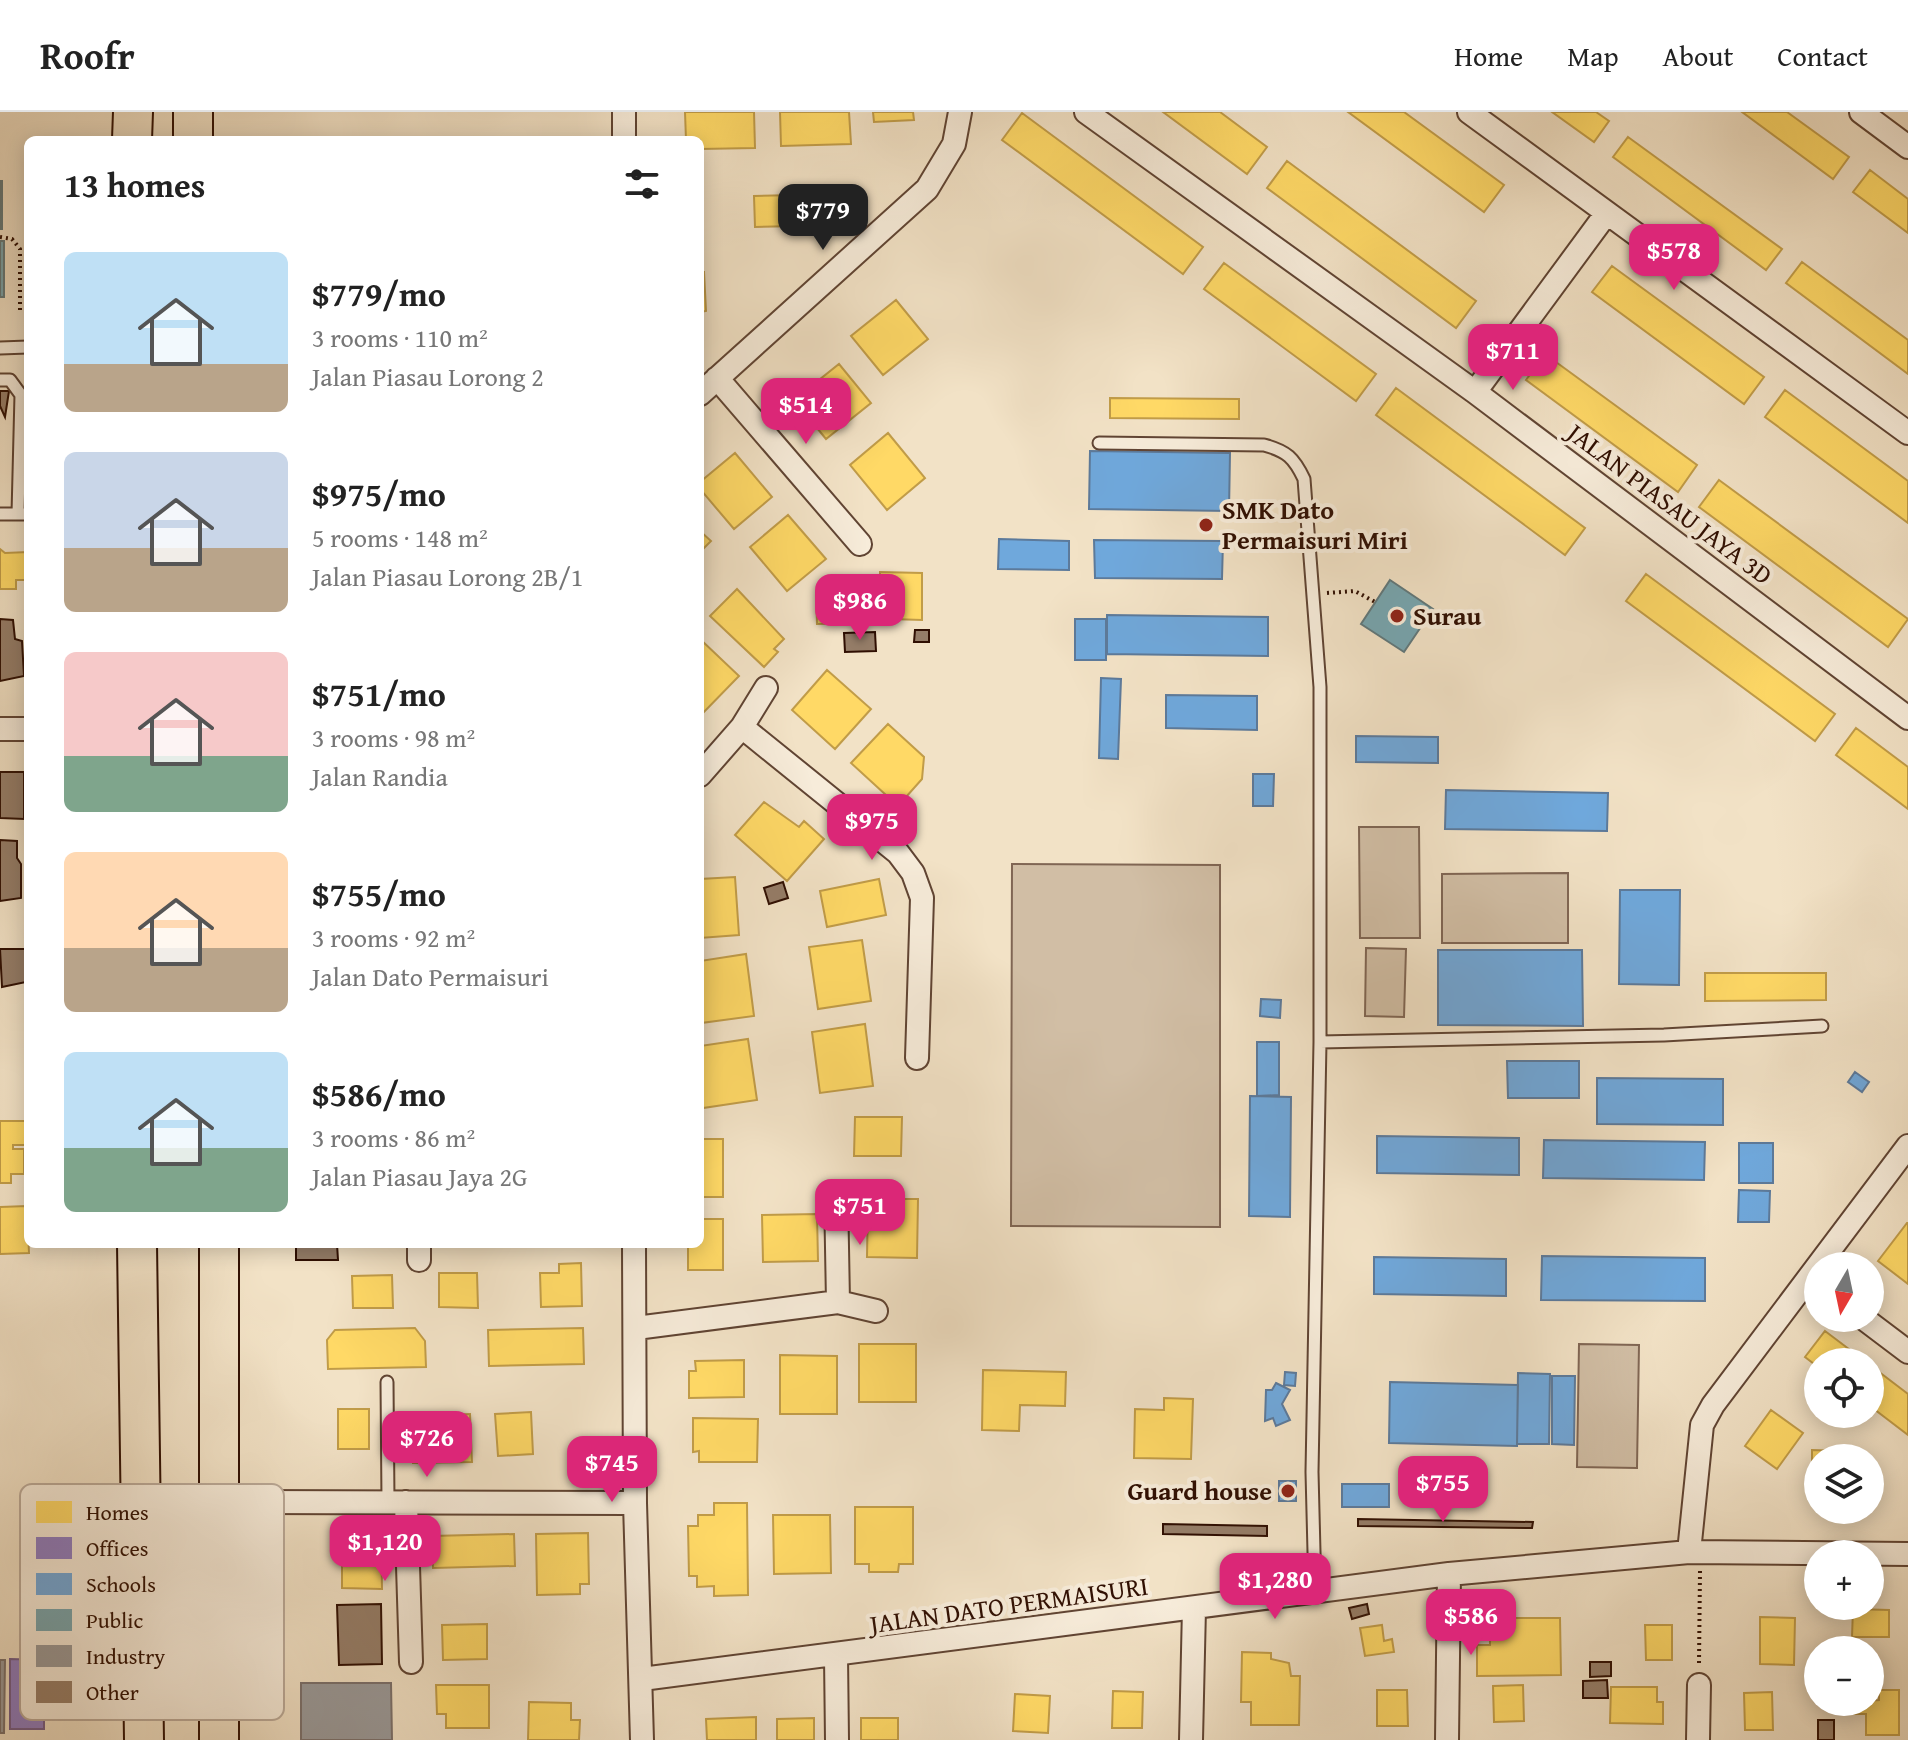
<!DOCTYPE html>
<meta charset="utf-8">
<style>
:root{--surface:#fff;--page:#f6f6f6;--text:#222;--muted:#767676;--line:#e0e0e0;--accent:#db2777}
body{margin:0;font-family:"Gentium Book Plus",serif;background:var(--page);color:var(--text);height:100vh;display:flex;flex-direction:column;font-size:30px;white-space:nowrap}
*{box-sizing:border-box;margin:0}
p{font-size:26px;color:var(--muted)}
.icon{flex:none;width:44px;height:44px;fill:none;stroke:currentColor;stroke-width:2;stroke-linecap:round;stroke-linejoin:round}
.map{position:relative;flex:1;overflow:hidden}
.side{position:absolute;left:24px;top:24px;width:680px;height:1112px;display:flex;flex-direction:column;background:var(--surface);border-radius:12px;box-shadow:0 4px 20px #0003}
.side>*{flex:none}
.needle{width:52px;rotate:189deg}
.controls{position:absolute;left:1804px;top:1140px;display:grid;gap:16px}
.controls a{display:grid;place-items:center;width:80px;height:80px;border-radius:50%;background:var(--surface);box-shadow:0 4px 20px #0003;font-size:40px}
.price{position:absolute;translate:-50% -68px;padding:0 18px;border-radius:16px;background:var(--accent);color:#fff;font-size:26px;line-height:52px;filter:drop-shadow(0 2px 4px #0008)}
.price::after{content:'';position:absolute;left:50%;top:48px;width:24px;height:18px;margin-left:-12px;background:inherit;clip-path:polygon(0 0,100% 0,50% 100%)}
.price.selected{background:#222;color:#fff}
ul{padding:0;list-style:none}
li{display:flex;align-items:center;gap:24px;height:200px;padding:0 40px}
li span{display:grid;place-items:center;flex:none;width:224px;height:160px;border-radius:12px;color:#555}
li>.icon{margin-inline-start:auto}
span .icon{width:96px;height:96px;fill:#fffc;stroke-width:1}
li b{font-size:34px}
h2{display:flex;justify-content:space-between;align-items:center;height:96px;padding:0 40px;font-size:34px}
header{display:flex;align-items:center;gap:48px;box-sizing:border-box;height:112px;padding:0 40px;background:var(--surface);border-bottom:2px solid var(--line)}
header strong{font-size:38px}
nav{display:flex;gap:44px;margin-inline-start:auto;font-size:28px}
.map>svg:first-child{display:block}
</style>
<header>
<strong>Roofr</strong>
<nav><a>Home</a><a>Map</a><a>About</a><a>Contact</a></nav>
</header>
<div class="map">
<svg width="1908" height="1628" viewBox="0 0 1908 1628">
<rect width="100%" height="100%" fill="#f2e2c6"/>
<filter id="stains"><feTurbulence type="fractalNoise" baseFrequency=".0025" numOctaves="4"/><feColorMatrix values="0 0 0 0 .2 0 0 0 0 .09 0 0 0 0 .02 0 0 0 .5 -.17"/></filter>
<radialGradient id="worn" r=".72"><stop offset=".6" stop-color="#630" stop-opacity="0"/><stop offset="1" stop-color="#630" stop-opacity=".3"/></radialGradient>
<!-- pitch -->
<path fill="#d1bea5" stroke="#806654" stroke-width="2" d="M 1359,715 L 1419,715 L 1420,826 L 1360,826 Z
M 1012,752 L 1220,753 L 1220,1115 L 1011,1114 Z
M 1568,761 L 1568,831 L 1442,831 L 1442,762 Z
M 1366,836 L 1406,837 L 1404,905 L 1365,904 Z
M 1579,1232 L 1639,1233 L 1637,1356 L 1577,1355 Z"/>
<!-- homes -->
<path fill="#ffd966" stroke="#c19c48" stroke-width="2" d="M 685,0 L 754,0 L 755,36 L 700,37 L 700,28 L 686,28 Z
M 780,0 L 849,0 L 851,32 L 781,34 Z
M 873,0 L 913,0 L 914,8 L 874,10 Z
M 1163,0 L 1220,0 L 1267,35 L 1247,62 Z
M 1348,0 L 1404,0 L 1504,73 L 1484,100 Z
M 1552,0 L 1596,0 L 1609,9 L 1594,30 Z
M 1742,0 L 1787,0 L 1849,45 L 1833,67 Z
M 1022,1 L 1203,135 L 1183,162 L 1002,28 Z
M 1628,25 L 1782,137 L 1766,158 L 1613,45 Z
M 1287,49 L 1476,189 L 1456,216 L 1267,76 Z
M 1870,58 L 1908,87 L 1908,121 L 1853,80 Z
M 795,83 L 797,114 L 755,115 L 754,84 Z
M 1802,150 L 1908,228 L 1908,262 L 1786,171 Z
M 1224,151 L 1376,262 L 1356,289 L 1204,177 Z
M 1612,154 L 1764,265 L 1744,292 L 1592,180 Z
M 700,160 L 704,160 L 706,199 L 700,200 Z
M 896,188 L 928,227 L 883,263 L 851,224 Z
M 1545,242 L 1697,353 L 1678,380 L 1526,268 Z
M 839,252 L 871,291 L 826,327 L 794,288 Z
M 1396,276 L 1585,416 L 1565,443 L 1376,303 Z
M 1785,278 L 1908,369 L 1908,411 L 1765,305 Z
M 1110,286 L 1239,287 L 1239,307 L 1110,306 Z
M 888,321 L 925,366 L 887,398 L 850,353 Z
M 735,341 L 772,385 L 734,417 L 700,377 L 700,370 Z
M 1719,368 L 1908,507 L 1888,535 L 1699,395 Z
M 788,403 L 826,447 L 787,479 L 750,435 Z
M 700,419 L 711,429 L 700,440 Z
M 0,437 L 5,441 L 28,440 L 28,468 L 16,468 L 16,477 L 0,477 Z
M 880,460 L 922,461 L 922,508 L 891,507 L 891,500 L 880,499 Z
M 1646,462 L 1835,602 L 1815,629 L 1626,489 Z
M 863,472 L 864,511 L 817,512 L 816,479 L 826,479 L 826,473 Z
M 737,477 L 784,527 L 774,537 L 778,540 L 764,555 L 710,504 Z
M 700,527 L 739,564 L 700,604 Z
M 827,558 L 871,597 L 835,637 L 792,598 Z
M 888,612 L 924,645 L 922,667 L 898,694 L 851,651 Z
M 1856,616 L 1908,655 L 1908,697 L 1836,643 Z
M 764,690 L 799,715 L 804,709 L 824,727 L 787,769 L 735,723 Z
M 735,765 L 739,823 L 700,826 L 700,767 Z
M 879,767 L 886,803 L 827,815 L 820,779 Z
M 862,828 L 871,889 L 818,897 L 809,835 Z
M 746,842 L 754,904 L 701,911 L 700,849 Z
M 1705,861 L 1826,861 L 1826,888 L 1705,889 Z
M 865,912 L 873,974 L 820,981 L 812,920 Z
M 748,927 L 757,988 L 703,996 L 700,934 Z
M 855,1005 L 902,1005 L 901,1044 L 854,1044 Z
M 0,1009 L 26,1009 L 26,1033 L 13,1033 L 13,1037 L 24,1037 L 24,1062 L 11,1062 L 11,1071 L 0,1071 Z
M 700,1027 L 723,1027 L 723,1085 L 700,1085 Z
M 868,1087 L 918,1087 L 917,1146 L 867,1145 Z
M 27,1094 L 29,1141 L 0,1142 L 0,1095 Z
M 817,1102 L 818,1149 L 763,1150 L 762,1103 Z
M 700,1107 L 723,1107 L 723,1158 L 688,1158 L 688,1132 L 700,1132 Z
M 1907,1111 L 1908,1111 L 1908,1172 L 1878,1149 Z
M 581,1151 L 582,1194 L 541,1195 L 540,1161 L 559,1161 L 559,1152 Z
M 439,1161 L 477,1161 L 478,1196 L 439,1195 Z
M 392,1163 L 393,1196 L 353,1196 L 352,1164 Z
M 415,1216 L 425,1229 L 426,1255 L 328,1257 L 327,1228 L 335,1218 Z
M 583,1216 L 584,1252 L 489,1254 L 488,1218 Z
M 1825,1219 L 1866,1250 L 1818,1250 L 1818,1255 L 1805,1245 Z
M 859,1232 L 916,1232 L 916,1290 L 859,1290 Z
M 780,1243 L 837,1244 L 837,1302 L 780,1302 Z
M 744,1248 L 744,1285 L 689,1286 L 689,1259 L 696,1259 L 695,1249 Z
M 1870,1253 L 1908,1282 L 1908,1323 L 1870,1294 Z
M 983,1258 L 1066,1260 L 1065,1294 L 1020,1293 L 1019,1319 L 982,1318 Z
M 1164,1286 L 1193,1287 L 1191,1347 L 1134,1346 L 1135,1297 L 1164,1298 Z
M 338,1297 L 369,1297 L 369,1337 L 338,1337 Z
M 1771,1298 L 1803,1321 L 1777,1357 L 1745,1334 Z
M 531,1300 L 533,1342 L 498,1344 L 495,1302 Z
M 470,1302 L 472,1350 L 413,1351 L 412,1304 Z
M 693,1306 L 758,1307 L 757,1350 L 699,1350 L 699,1339 L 693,1340 Z
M 1812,1338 L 1840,1339 L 1839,1342 L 1859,1343 L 1859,1346 L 1818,1346 L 1818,1375 L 1812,1375 Z
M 714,1391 L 747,1391 L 748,1483 L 714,1484 L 714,1474 L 697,1475 L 697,1464 L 689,1464 L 688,1414 L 698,1414 L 698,1403 L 714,1403 Z
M 855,1395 L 913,1395 L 913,1452 L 899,1452 L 898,1460 L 869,1460 L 869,1452 L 855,1452 Z
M 773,1403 L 830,1403 L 831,1461 L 774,1462 Z
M 588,1421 L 589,1472 L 580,1472 L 580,1482 L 537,1483 L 536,1422 Z
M 342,1422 L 381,1422 L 382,1477 L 342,1476 Z
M 514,1422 L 515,1454 L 433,1456 L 432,1424 Z
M 1853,1497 L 1889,1498 L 1889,1525 L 1852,1525 Z
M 1760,1505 L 1795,1506 L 1794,1553 L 1760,1552 Z
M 1490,1506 L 1560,1506 L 1561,1563 L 1477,1564 L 1477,1533 L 1490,1533 Z
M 487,1512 L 487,1547 L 443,1548 L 442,1513 Z
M 1382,1513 L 1384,1529 L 1392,1527 L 1394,1540 L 1365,1544 L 1360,1516 Z
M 1645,1513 L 1672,1513 L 1672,1548 L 1646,1548 Z
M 1242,1540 L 1271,1541 L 1271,1547 L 1289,1551 L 1291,1564 L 1300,1564 L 1299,1613 L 1251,1613 L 1251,1590 L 1241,1590 Z
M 436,1573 L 489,1573 L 489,1616 L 446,1616 L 446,1602 L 437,1602 Z
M 1523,1573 L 1524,1609 L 1494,1610 L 1493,1574 Z
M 1611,1575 L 1657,1575 L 1657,1590 L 1663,1590 L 1663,1612 L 1610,1611 Z
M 1377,1578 L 1407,1578 L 1408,1614 L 1377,1614 Z
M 1879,1578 L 1899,1578 L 1899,1623 L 1866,1623 L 1866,1602 L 1853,1602 L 1853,1590 L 1879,1588 Z
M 1113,1579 L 1143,1580 L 1142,1616 L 1112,1616 Z
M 1772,1580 L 1773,1618 L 1745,1618 L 1744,1581 Z
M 1015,1582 L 1050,1584 L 1048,1621 L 1013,1619 Z
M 529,1590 L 571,1591 L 571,1608 L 580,1608 L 579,1628 L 528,1628 Z
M 756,1605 L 756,1628 L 707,1628 L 706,1607 Z
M 814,1606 L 814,1628 L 777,1628 L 777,1607 Z
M 861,1606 L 898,1606 L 898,1628 L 861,1628 Z"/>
<!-- offices -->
<path fill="#8e7cc3" stroke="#725b89" stroke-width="2" d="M 10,1547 L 44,1548 L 44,1617 L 10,1617 Z"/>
<!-- schools -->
<path fill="#6fa8dc" stroke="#5c7a9b" stroke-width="2" d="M 1090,339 L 1230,341 L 1229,399 L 1089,397 Z
M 999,427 L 1069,429 L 1069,458 L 998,457 Z
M 1094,428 L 1223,429 L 1222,467 L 1095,466 Z
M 1107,503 L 1268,505 L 1268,544 L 1107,542 Z
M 1075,507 L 1106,507 L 1106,548 L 1075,548 Z
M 1101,566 L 1121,567 L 1118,647 L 1099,646 Z
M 1166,583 L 1257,584 L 1257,618 L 1166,616 Z
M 1356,624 L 1438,625 L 1438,651 L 1356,650 Z
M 1253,662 L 1274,662 L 1273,694 L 1253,694 Z
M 1446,678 L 1608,681 L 1607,719 L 1445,717 Z
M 1620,778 L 1680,778 L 1679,873 L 1619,872 Z
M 1438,838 L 1582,838 L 1583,914 L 1438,913 Z
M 1261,887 L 1281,888 L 1280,906 L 1260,904 Z
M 1257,930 L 1279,930 L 1279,983 L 1257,984 Z
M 1507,949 L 1579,949 L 1579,986 L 1508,986 Z
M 1855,960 L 1869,970 L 1862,980 L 1848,970 Z
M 1597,966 L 1723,967 L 1723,1013 L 1597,1012 Z
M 1250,984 L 1291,985 L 1290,1105 L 1249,1104 Z
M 1377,1024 L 1519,1026 L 1519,1063 L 1377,1061 Z
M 1544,1028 L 1705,1030 L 1704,1068 L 1543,1066 Z
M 1739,1031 L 1773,1031 L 1773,1071 L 1739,1071 Z
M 1739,1078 L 1770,1079 L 1769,1110 L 1738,1110 Z
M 1542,1144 L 1705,1146 L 1705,1189 L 1541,1188 Z
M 1374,1145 L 1506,1147 L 1506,1184 L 1374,1182 Z
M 1285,1260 L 1296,1261 L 1295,1274 L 1284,1273 Z
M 1518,1261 L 1550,1262 L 1549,1332 L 1517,1332 Z
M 1552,1264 L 1575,1264 L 1574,1333 L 1552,1332 Z
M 1390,1270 L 1518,1273 L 1517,1334 L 1389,1331 Z
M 1276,1271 L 1290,1278 L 1282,1292 L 1290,1308 L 1276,1314 L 1273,1306 L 1265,1309 L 1266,1278 L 1272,1278 Z
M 1279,1369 L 1296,1369 L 1296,1389 L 1279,1389 Z
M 1342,1372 L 1389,1372 L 1389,1395 L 1342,1395 Z"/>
<!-- public -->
<path fill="#76a5af" stroke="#61787b" stroke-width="2" d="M 0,69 L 2,69 L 2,117 L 0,117 Z
M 0,129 L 4,129 L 4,185 L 0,185 Z
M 1390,468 L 1433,497 L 1404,540 L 1361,512 Z"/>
<!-- industry -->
<path fill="#999" stroke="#7a706c" stroke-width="2" d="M 0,1548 L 5,1548 L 4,1621 L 0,1621 Z
M 301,1571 L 391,1571 L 392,1628 L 301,1628 Z"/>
<!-- building -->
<path fill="#957d68" stroke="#300f02" stroke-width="2" d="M 0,279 L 9,279 L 5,305 L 0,294 Z
M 0,507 L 13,508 L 15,527 L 22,529 L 24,564 L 0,569 Z
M 915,518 L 929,518 L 929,530 L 914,530 Z
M 875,520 L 876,539 L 845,540 L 844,521 Z
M 0,660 L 24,660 L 24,707 L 0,706 Z
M 0,728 L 17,729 L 17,746 L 21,752 L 21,786 L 0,789 Z
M 783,770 L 788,786 L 769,792 L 764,776 Z
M 0,837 L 26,837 L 26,870 L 2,875 Z
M 296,1132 L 337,1132 L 338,1148 L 296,1148 Z
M 1358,1407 L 1533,1410 L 1532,1416 L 1358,1414 Z
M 1163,1412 L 1267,1414 L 1267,1424 L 1163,1422 Z
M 381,1492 L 382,1552 L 339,1553 L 337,1493 Z
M 1367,1492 L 1369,1502 L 1352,1507 L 1349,1496 Z
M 1590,1550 L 1611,1550 L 1611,1564 L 1590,1565 Z
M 1607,1568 L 1608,1586 L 1583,1586 L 1583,1569 Z
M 1818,1608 L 1834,1608 L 1834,1628 L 1818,1628 Z"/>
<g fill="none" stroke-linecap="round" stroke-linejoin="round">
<defs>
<path id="service" d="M 0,236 L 28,235
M 0,268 L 10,268 L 21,283 L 18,402
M 1099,331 L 1264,333 C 1287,339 1294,346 1304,367 L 1320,575 L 1320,930 L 1312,1360 L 1315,1480
M 0,402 L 28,402
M 1320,930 L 1664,923 L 1822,914
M 387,1270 L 388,1390"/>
<path id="minor" d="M 624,0 L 624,28
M 1086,0 L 1475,280 L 1908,606
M 1469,0 L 1908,321
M 1861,0 L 1908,35
M 717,266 L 860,432
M 1475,280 L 1606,102
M 700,282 L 927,77 L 954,32 L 960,0
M 742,615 L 766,576
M 0,617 L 28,617
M 700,663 L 742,615 L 898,741 L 913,761 L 922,786 L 917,946
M 836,1080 L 838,1190
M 419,1132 L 419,1148
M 634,1132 L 635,1391 L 642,1628
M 1863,1206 L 1908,1240
M 636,1216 L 838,1190 L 876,1199
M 219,1390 L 635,1391
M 406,1390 L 411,1550
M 1689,1440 L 1702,1313 L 1713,1293 L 1908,1034
M 836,1544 L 837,1628
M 642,1567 L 1449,1462 L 1689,1440 L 1908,1442
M 1191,1628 L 1194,1496
M 1447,1628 L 1449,1462
M 1698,1628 L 1699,1573"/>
<path id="trunk" d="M 193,0 L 193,28
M 132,28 L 133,0
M 137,1132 L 144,1628
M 219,1132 L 219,1628"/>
</defs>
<!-- service casing -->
<use href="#service" stroke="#604433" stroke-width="15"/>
<!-- minor casing -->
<use href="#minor" stroke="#604433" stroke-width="26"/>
<!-- trunk casing -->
<use href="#trunk" stroke="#300f02" stroke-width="42"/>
<!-- path -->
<path stroke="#300f02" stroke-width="4" stroke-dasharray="2 4" stroke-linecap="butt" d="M 0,125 L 12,127 L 20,137 L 20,198
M 1327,481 L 1355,479 L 1375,490
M 1699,1551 L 1700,1459"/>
<!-- service -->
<use href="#service" stroke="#f7ecda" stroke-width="11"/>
<!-- minor -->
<use href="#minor" stroke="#f7ecda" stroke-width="22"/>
<!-- trunk -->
<use href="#trunk" stroke="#f2e2c6" stroke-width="38"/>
</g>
<!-- markers -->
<g fill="#8f2418" stroke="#f7ecda" stroke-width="3">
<circle cx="1206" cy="413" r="8"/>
<circle cx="1397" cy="504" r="8"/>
<circle cx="1288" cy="1379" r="8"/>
</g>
<g text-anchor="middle" stroke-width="8" stroke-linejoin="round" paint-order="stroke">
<!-- street labels -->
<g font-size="26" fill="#300f02" stroke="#f7ecda">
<text transform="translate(1670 392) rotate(37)" y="9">JALAN PIASAU JAYA 3D</text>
<text transform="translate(1009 1493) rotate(-8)" y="9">JALAN DATO PERMAISURI</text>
</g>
<!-- poi labels -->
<g font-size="26" font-weight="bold" fill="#300f02" stroke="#f7ecda" text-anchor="start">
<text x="1222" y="407">SMK Dato<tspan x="1222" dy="30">Permaisuri Miri</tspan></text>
<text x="1413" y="513">Surau</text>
<text x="1272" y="1388" text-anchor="end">Guard house</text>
</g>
</g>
<!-- legend -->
<rect x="20" y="1372" width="264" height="236" rx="12" fill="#f7ecda" stroke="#ba9" stroke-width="2"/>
<rect x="36" y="1389" width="36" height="22" fill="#ffd966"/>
<rect x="36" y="1425" width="36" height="22" fill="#8e7cc3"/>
<rect x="36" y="1461" width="36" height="22" fill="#6fa8dc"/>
<rect x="36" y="1497" width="36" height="22" fill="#76a5af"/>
<rect x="36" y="1533" width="36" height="22" fill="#999"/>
<rect x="36" y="1569" width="36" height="22" fill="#957d68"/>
<g font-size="22" fill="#300f02">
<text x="86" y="1408">Homes</text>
<text x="86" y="1444">Offices</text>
<text x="86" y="1480">Schools</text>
<text x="86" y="1516">Public</text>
<text x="86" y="1552">Industry</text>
<text x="86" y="1588">Other</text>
</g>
<rect width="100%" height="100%" filter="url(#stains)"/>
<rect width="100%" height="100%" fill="url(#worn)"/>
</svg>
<div class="controls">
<a><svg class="needle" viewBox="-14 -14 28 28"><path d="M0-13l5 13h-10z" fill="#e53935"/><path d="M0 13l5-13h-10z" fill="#767676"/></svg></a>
<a><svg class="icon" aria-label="locate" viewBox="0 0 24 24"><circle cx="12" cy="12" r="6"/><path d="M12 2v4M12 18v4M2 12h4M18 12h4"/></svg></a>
<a><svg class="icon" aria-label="layers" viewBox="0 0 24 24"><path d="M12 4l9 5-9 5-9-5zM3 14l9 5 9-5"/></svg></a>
<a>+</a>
<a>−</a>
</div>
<b class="price selected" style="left:823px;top:140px">$779</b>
<b class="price" style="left:1674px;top:180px">$578</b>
<b class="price" style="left:1513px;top:280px">$711</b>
<b class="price" style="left:806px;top:334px">$514</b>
<b class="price" style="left:860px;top:530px">$986</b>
<b class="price" style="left:872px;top:750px">$975</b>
<b class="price" style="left:860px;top:1135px">$751</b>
<b class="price" style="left:427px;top:1367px">$726</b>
<b class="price" style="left:612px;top:1392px">$745</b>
<b class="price" style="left:1443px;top:1412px">$755</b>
<b class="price" style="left:385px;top:1471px">$1,120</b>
<b class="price" style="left:1275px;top:1509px">$1,280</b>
<b class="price" style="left:1471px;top:1545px">$586</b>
<section class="side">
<h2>13 homes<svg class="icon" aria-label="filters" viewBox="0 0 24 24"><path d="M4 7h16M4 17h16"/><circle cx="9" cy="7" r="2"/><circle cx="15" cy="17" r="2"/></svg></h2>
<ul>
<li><span style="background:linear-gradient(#bfe0f5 70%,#b9a48a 0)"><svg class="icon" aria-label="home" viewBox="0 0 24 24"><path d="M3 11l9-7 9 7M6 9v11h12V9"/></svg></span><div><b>$779/mo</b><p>3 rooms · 110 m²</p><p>Jalan Piasau Lorong 2</p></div></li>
<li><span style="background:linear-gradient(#c9d6e8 60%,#b9a48a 0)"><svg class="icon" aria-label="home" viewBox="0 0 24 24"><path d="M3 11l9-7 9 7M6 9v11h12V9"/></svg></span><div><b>$975/mo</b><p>5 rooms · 148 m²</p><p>Jalan Piasau Lorong 2B/1</p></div></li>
<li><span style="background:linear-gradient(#f6c9c9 65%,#7fa58c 0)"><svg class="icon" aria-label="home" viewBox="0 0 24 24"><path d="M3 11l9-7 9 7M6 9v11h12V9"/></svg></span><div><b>$751/mo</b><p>3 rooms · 98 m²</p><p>Jalan Randia</p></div></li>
<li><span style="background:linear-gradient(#ffd9b3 60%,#b9a48a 0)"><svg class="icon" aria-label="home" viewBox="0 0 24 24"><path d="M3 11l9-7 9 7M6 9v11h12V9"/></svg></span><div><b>$755/mo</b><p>3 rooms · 92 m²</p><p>Jalan Dato Permaisuri</p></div></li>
<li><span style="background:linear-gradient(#bfe0f5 60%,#7fa58c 0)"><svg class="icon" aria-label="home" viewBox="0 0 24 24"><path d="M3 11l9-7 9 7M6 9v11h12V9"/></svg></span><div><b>$586/mo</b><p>3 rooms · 86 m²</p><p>Jalan Piasau Jaya 2G</p></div></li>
</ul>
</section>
</div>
